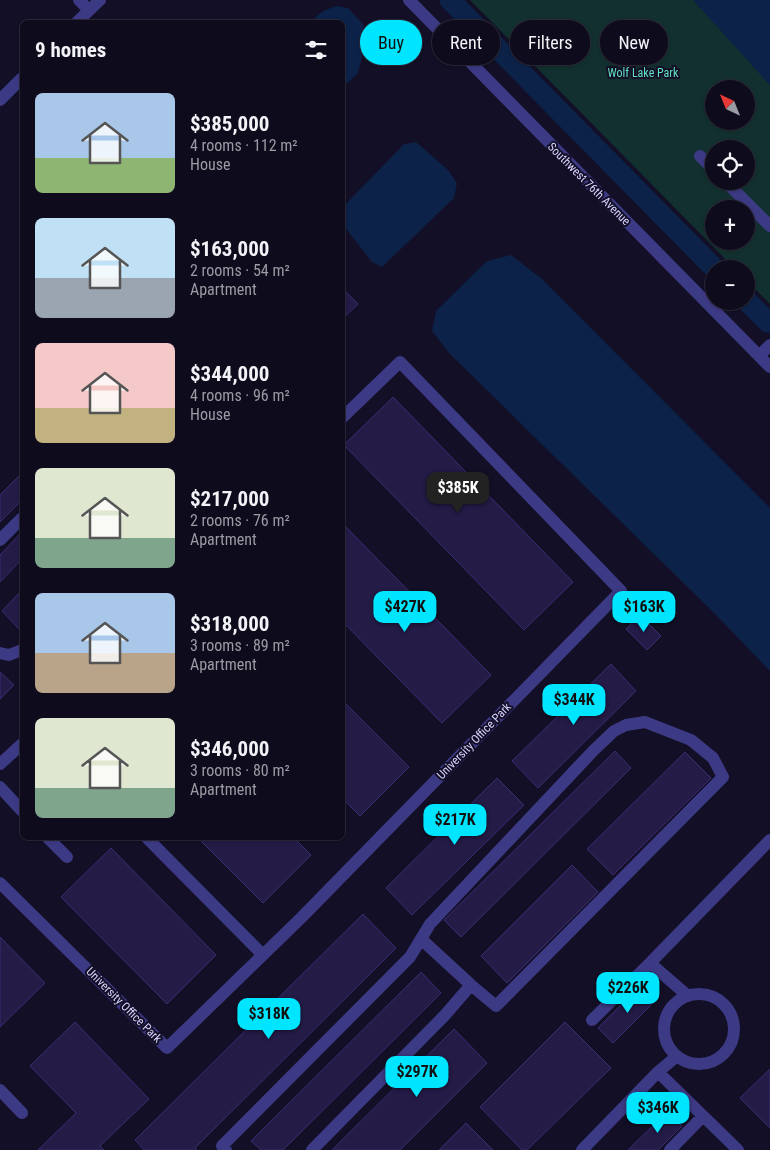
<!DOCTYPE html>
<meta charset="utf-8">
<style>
:root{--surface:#0e0b1c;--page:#171425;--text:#f1f3f6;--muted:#9b9ba3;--line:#2e2b3b;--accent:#00e5ff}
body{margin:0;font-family:"Roboto Condensed",sans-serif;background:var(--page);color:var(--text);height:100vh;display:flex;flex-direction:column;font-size:19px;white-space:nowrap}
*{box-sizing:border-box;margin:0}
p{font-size:16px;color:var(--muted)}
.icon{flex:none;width:28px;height:28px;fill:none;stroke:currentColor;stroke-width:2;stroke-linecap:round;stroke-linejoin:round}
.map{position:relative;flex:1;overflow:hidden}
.panel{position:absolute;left:20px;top:20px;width:325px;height:820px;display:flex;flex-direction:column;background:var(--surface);border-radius:8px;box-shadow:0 1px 4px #0004,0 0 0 1px var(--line)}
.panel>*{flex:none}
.top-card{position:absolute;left:360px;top:20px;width:335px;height:45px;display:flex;gap:10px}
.needle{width:32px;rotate:317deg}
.tools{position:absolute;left:705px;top:80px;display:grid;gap:10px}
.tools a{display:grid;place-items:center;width:50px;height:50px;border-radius:50%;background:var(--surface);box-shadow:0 1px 4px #0004,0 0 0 1px var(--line);font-size:25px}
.price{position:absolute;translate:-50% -42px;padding:0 11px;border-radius:10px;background:var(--accent);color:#111;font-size:16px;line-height:32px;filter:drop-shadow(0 1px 2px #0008)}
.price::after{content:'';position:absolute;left:50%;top:30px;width:15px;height:11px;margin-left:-8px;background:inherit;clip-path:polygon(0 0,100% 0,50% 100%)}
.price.active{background:#222;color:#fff}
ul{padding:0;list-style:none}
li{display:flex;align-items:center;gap:15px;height:125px;padding:0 15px}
li span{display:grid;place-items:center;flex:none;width:140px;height:100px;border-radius:8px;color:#555}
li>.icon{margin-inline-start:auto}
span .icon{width:60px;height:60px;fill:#fffc;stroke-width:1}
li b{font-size:21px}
h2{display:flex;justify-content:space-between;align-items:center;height:60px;padding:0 15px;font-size:21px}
.tag{padding:0 18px;border-radius:22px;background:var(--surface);box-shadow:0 1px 4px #0004,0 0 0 1px var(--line);font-size:18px;line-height:45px}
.tag.active{background:var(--accent);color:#111}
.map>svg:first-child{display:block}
</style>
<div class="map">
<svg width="770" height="1150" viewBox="0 0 770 1150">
<rect width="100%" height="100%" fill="#130f26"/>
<!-- green -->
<path fill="#12302f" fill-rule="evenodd" d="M 470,0 L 770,0 L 770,304 L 746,280 L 746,269 L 735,269 ZM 714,89 L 746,89 L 746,121 L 714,121 ZM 714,149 L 746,149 L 746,181 L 714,181 ZM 714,209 L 746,209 L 746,241 L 714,241 Z"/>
<!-- water -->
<path fill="#0c2248" d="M 693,0 L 770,0 L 770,85 Z
M 337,6 L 348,8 L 363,24 L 366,40 L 358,73 L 343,87 L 342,22 L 312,22 C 317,13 327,9 337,6 Z
M 416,142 L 448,170 L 457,183 L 454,198 L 382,267 L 372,262 L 343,225 L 343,207 L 404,144 Z
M 511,255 L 542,279 L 770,508 L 770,671 L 715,614 L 450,354 L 432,331 L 436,311 L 487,261 Z"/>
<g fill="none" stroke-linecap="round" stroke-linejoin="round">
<!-- canal -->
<path stroke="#0c2248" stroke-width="21" d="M 450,0 L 715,269
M 746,300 L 768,322"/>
</g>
<!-- building -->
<path fill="#241b47" stroke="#3b2d73" d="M 342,288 L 358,304 L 342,319 Z
M 393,397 L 573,582 L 524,630 L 344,445 Z
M 22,473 L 22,500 L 0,522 L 0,495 Z
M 342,523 L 491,675 L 442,723 L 342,621 Z
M 22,532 L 22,559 L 0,582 L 0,555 Z
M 22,590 L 22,632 L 2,611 Z
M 640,615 L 661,636 L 647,650 L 626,629 Z
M 611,664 L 636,691 L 538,788 L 512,761 Z
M 0,672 L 14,685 L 0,699 Z
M 342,700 L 409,767 L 360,816 L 342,798 Z
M 615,751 L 631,768 L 461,937 L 444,920 Z
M 685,752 L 711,778 L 613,875 L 587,849 Z
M 497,778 L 524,805 L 412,915 L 386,888 Z
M 198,838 L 294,838 L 311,855 L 263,903 Z
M 111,848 L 216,955 L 167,1004 L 61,897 Z
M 572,865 L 598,892 L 507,983 L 481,956 Z
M 363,914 L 396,948 L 195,1148 L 197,1150 L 144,1150 L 135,1140 Z
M 0,937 L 45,983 L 0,1027 Z
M 421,972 L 441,993 L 283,1150 L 261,1150 L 251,1141 Z
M 642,984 L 657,999 L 613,1043 L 598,1028 Z
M 75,1022 L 149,1099 L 100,1146 L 104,1150 L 38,1150 L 76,1113 L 30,1066 Z
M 565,1022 L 611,1068 L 527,1150 L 522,1150 L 480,1107 Z
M 454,1029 L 487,1063 L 400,1150 L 332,1150 Z
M 770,1069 L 770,1128 L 740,1098 Z
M 668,1111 L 682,1126 L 658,1150 L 628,1150 Z
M 466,1123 L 493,1150 L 439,1150 Z"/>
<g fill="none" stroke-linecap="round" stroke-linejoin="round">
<!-- minor -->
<path stroke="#3d3a85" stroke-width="12" d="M 79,0 L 89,10
M 409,0 L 770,367
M 77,22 L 100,0
M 0,100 L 22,78
M 700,156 L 714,170
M 725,181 L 770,226
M 759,356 L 770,345
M 0,540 L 22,518
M 0,653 L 9,655 L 22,650
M 0,764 L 22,744
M 0,787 L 22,811
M 48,838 L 67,857
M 147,838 L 263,955
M 0,883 L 167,1048 L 302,917 L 621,591 L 400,362 L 342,418
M 421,939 L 471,985
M 650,963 L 770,840
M664 1029a35 35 0 1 1 70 0a35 35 0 1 1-70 0Z
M 592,1020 L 650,963 L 688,996
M 658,1072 L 677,1056
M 0,1090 L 22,1113
M 226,1150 L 222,1146 L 410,957 L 430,924 L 593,751 L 614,731 L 626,725 L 645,722 L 691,740 L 713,758 L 723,777 L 496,1006 L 471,985 L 445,1015 L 312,1150
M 582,1150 L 658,1072 L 738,1150
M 670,1150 L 703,1116"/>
</g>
<g text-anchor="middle" stroke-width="4" stroke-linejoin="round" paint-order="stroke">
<!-- park labels -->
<g font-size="12" fill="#5fe0c0" stroke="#130f26">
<text x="643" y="77">Wolf Lake Park</text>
</g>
<!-- street labels -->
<g font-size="12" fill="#d9d4ff" stroke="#130f26">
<text transform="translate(589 184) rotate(45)" y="4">Southwest 76th Avenue</text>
<text transform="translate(474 741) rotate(-46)" y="4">University Office Park</text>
<text transform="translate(124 1005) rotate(45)" y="4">University Office Park</text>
</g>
</g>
</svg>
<div class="tools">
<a><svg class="needle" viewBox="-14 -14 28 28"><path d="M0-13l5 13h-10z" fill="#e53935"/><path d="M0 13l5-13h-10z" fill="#9b9ba3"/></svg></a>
<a><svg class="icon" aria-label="locate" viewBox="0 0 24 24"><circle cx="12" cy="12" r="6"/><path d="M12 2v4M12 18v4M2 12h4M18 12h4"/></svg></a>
<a>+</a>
<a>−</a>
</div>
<b class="price active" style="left:458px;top:514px">$385K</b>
<b class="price" style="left:405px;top:633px">$427K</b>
<b class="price" style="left:644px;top:633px">$163K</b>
<b class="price" style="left:574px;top:726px">$344K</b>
<b class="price" style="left:455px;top:846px">$217K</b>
<b class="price" style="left:628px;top:1014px">$226K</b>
<b class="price" style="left:269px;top:1040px">$318K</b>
<b class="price" style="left:417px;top:1098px">$297K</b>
<b class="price" style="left:658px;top:1134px">$346K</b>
<div class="top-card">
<a class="tag active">Buy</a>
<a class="tag">Rent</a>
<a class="tag">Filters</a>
<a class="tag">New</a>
</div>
<section class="panel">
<h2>9 homes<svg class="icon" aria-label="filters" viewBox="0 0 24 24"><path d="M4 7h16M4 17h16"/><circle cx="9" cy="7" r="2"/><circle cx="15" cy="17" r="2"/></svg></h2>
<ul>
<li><span style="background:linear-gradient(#a9c7e8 65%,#8fb573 0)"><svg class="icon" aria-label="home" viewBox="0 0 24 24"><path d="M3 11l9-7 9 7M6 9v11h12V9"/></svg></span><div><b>$385,000</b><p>4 rooms · 112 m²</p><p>House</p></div></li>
<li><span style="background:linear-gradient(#bfe0f5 60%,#9aa5b1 0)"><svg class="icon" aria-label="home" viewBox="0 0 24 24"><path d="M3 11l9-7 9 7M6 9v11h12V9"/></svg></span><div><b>$163,000</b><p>2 rooms · 54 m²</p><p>Apartment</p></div></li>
<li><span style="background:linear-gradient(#f6c9c9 65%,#c2b280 0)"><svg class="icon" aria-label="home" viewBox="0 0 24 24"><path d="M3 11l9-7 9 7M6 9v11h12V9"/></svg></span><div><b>$344,000</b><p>4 rooms · 96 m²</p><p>House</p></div></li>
<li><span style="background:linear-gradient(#dfe7d0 70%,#7fa58c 0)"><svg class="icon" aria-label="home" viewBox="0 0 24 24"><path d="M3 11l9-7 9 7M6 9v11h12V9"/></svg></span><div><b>$217,000</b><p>2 rooms · 76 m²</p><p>Apartment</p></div></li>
<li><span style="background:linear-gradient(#a9c7e8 60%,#b9a48a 0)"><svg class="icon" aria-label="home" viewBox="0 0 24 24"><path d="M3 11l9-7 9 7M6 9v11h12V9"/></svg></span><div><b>$318,000</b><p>3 rooms · 89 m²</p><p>Apartment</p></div></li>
<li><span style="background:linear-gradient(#dfe7d0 70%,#7fa58c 0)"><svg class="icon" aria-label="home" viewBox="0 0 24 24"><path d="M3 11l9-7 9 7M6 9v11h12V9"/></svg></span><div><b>$346,000</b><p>3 rooms · 80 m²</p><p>Apartment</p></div></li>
</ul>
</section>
</div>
